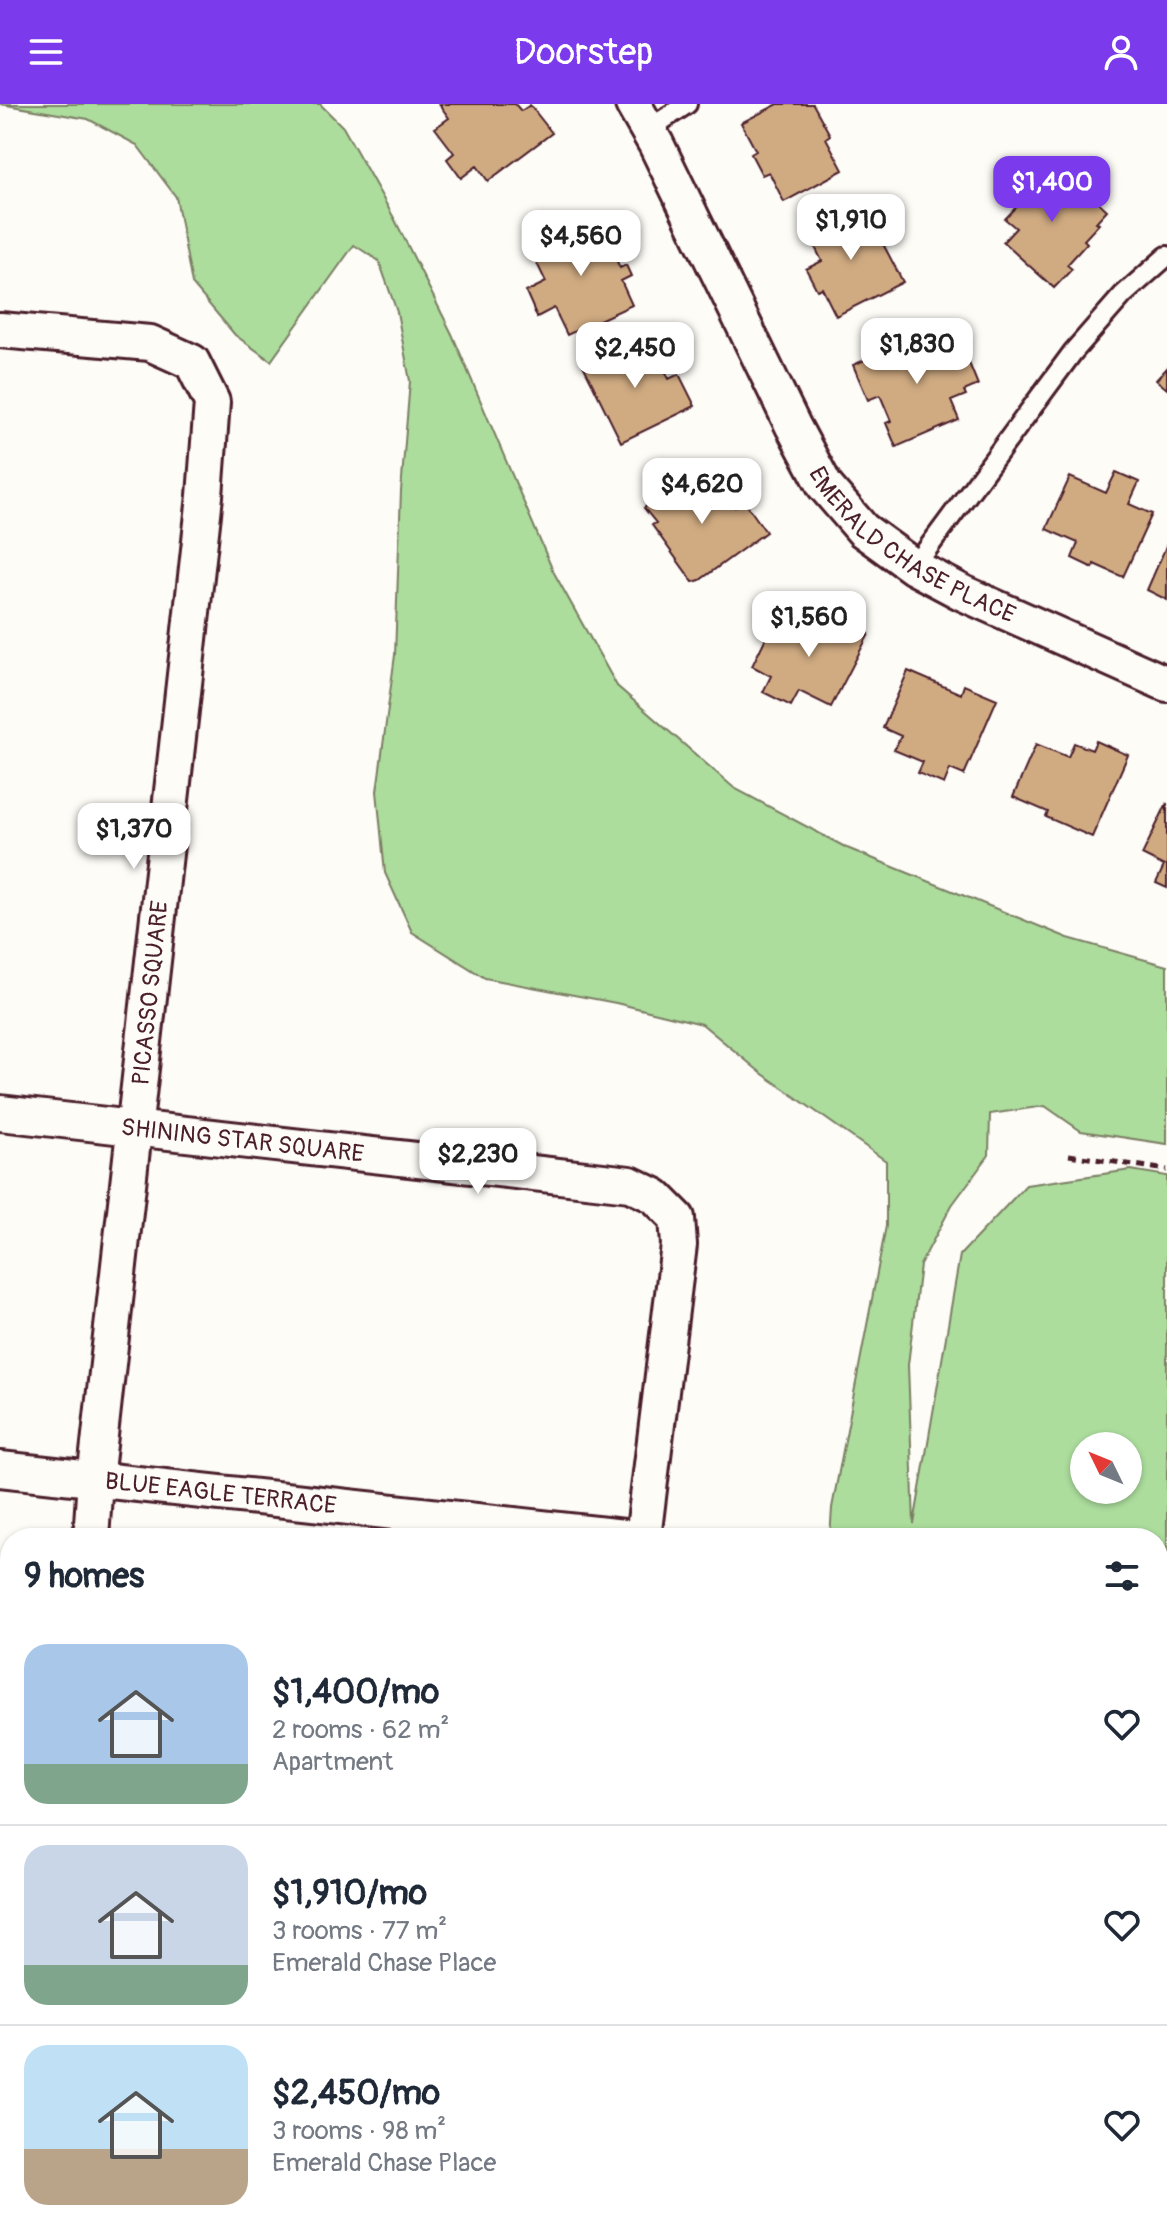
<!DOCTYPE html>
<meta charset="utf-8">
<style>
:root{--surface:#fff;--page:#f6f6f7;--text:#1f2937;--muted:#747a83;--line:#e0e1e3;--accent:#7c3aed}
body{margin:0;font-family:Pangolin,sans-serif;background:var(--page);color:var(--text);height:100vh;display:flex;flex-direction:column;font-size:30px;white-space:nowrap}
*{box-sizing:border-box;margin:0}
p{font-size:26px;color:var(--muted)}
.icon{flex:none;width:44px;height:44px;fill:none;stroke:currentColor;stroke-width:2;stroke-linecap:round;stroke-linejoin:round}
.map{position:relative;flex:1;overflow:hidden}
.drawer{position:absolute;left:0px;top:1424px;width:1168px;height:712px;display:flex;flex-direction:column;background:var(--surface);border-radius:32px 32px 0 0;box-shadow:0 2px 6px #0004}
.drawer>*{flex:none}
.needle{width:52px;rotate:313deg}
.fabs{position:absolute;left:1070px;top:1328px;display:grid;gap:16px}
.fabs a{display:grid;place-items:center;width:72px;height:72px;border-radius:50%;background:var(--surface);box-shadow:0 2px 6px #0004;font-size:40px}
.price{position:absolute;translate:-50% -68px;padding:0 18px;border-radius:16px;background:#fff;color:#222;font-size:26px;line-height:52px;filter:drop-shadow(0 2px 4px #0008)}
.price::after{content:'';position:absolute;left:50%;top:48px;width:24px;height:18px;margin-left:-12px;background:inherit;clip-path:polygon(0 0,100% 0,50% 100%)}
.price.selected{background:var(--accent);color:#fff}
ul{padding:0;list-style:none}
li{display:flex;align-items:center;gap:24px;height:200px;padding:0 24px}
li+li{border-top:2px solid var(--line)}
li span{display:grid;place-items:center;flex:none;width:224px;height:160px;border-radius:24px;color:#555}
li>.icon{margin-inline-start:auto}
span .icon{width:96px;height:96px;fill:#fffc;stroke-width:1}
li b{font-size:34px}
h2{display:flex;justify-content:space-between;align-items:center;height:96px;padding:0 24px;font-size:34px}
header{display:flex;justify-content:space-between;align-items:center;height:104px;padding:0 24px;background:var(--accent);color:#fff;font-size:36px;font-weight:600}
.map>svg:first-child{display:block}
</style>
<header><svg class="icon" aria-label="menu" viewBox="0 0 24 24"><path d="M4 6h16M4 12h16M4 18h16"/></svg>Doorstep<svg class="icon" aria-label="person" viewBox="0 0 24 24"><circle cx="12" cy="8" r="4"/><path d="M4 21q1-7 8-7t8 7"/></svg></header>
<div class="map">
<svg width="1167" height="2136" viewBox="0 0 1167 2136">
<rect width="100%" height="100%" fill="#fdfcf7"/>
<filter id="ink" filterUnits="userSpaceOnUse"><feTurbulence type="fractalNoise" baseFrequency=".0125" numOctaves="2"/><feDisplacementMap in="SourceGraphic" scale="16" xChannelSelector="R" yChannelSelector="G"/><feConvolveMatrix kernelMatrix="1 2 1 2 8 2 1 2 1" color-interpolation-filters="sRGB"/></filter>
<g filter="url(#ink)">
<!-- green -->
<path fill="#acdd9d" stroke="#7b7e64" stroke-width="2" fill-rule="evenodd" d="M 0,0 L 320,0 L 343,23 L 394,114 L 452,230 L 553,467 L 617,582 L 734,684 L 847,744 L 1068,834 L 1167,862 L 1167,1040 L 1081,1027 L 1045,1002 L 990,1010 L 989,1051 L 952,1101 L 920,1161 L 908,1261 L 914,1420 L 960,1151 L 1026,1081 L 1131,1066 L 1167,1072 L 1167,1588 L 1158,1587 L 1158,1434 L 830,1434 L 832,1404 L 886,1122 L 886,1057 L 760,968 L 702,920 L 616,899 L 485,874 L 412,828 L 385,769 L 377,687 L 395,551 L 401,387 L 410,277 L 397,208 L 379,157 L 354,141 L 271,257 L 235,231 L 192,180 L 176,93 L 137,41 L 88,15 ZM 1084,1342 L 1128,1342 L 1128,1386 L 1084,1386 Z
M 1167,1643 L 1167,1704 L 1162,1702 L 1161,1710 L 1158,1709 L 1158,1692 L 1161,1692 Z
M 773,2126 L 857,2126 L 856,2136 L 772,2136 Z
M 1068,2126 L 1136,2126 L 1165,2136 L 1067,2136 Z"/>
<!-- building -->
<path fill="#d0ab82" stroke="#4a1f2b" stroke-width="2" d="M 439,0 L 515,0 L 521,7 L 530,1 L 552,29 L 488,77 L 477,62 L 461,74 L 447,55 L 454,49 L 435,24 L 449,14 Z
M 778,0 L 813,0 L 830,31 L 826,34 L 843,66 L 784,98 L 769,68 L 762,71 L 751,50 L 756,47 L 741,19 Z
M 1060,63 L 1107,106 L 1096,118 L 1099,120 L 1084,136 L 1087,139 L 1067,161 L 1072,165 L 1054,184 L 1003,138 L 1016,124 L 1005,115 L 1026,93 L 1016,83 L 1030,67 L 1037,74 L 1041,69 L 1048,77 Z
M 856,102 L 866,120 L 871,117 L 903,178 L 836,212 L 822,184 L 817,186 L 806,165 L 822,157 L 807,127 Z
M 607,114 L 620,143 L 612,147 L 620,164 L 626,161 L 631,172 L 621,177 L 632,201 L 567,231 L 554,204 L 537,213 L 526,188 L 546,178 L 532,149 Z
M 925,230 L 931,244 L 945,238 L 952,255 L 965,249 L 978,281 L 964,287 L 966,291 L 951,297 L 959,316 L 896,343 L 886,319 L 891,317 L 880,291 L 868,296 L 853,261 Z
M 632,234 L 646,265 L 661,258 L 669,275 L 679,270 L 695,302 L 621,338 L 582,259 Z
M 1167,264 L 1167,285 L 1156,276 Z
M 697,365 L 718,394 L 725,388 L 735,403 L 744,397 L 766,428 L 700,476 L 693,478 L 652,421 L 656,419 L 644,404 Z
M 1116,368 L 1139,378 L 1129,400 L 1152,410 L 1123,473 L 1094,460 L 1093,464 L 1072,454 L 1078,439 L 1046,425 L 1070,373 L 1106,389 Z
M 1167,440 L 1167,496 L 1147,486 Z
M 777,511 L 809,527 L 816,514 L 832,522 L 836,513 L 869,530 L 831,603 L 799,587 L 791,602 L 763,588 L 771,572 L 752,562 Z
M 908,567 L 961,590 L 964,581 L 997,595 L 964,671 L 950,665 L 944,680 L 918,669 L 923,658 L 894,646 L 901,632 L 883,624 Z
M 1096,637 L 1128,651 L 1092,733 L 1046,713 L 1048,708 L 1013,693 L 1036,640 L 1068,653 L 1074,639 L 1092,646 Z
M 1167,699 L 1167,784 L 1156,779 L 1164,762 L 1142,751 Z
M 1167,1716 L 1167,2129 L 1142,2127 L 1158,2126 L 1158,1787 Z"/>
<g fill="none" stroke-linecap="round" stroke-linejoin="round">
<defs>
<path id="lane" d="M 649,25 L 687,0
M 914,463 L 1073,248 L 1123,191 L 1167,152
M 1158,1604 L 1167,1605"/>
<g id="street">
<path id="s1" d="M 633,0 L 656,40 L 793,322 L 825,382 L 863,426 L 914,463 L 963,489 L 1167,580"/>
<path d="M 0,226 L 150,239 L 192,258 L 212,298 L 205,392 L 95,1376 L 91,1434"/>
<path id="s2" d="M 0,1009 L 630,1080 L 655,1092 L 677,1114 L 679,1141 L 643,1434"/>
<path id="s3" d="M 0,1365 L 633,1434"/>
<path d="M 0,1721 L 10,1722"/>
<path d="M 301,2126 L 394,2136"/>
<path d="M 22,2136 L 23,2126"/>
<path d="M 561,2136 L 562,2126"/>
</g>
</defs>
<!-- lane casing -->
<use href="#lane" stroke="#4a1f2b" stroke-width="24"/>
<!-- street casing -->
<use href="#street" stroke="#4a1f2b" stroke-width="40"/>
<!-- path -->
<path stroke="#4a1f2b" stroke-width="5" stroke-dasharray="8 6" stroke-linecap="butt" d="M 1069,1051 L 1167,1066"/>
<!-- lane -->
<use href="#lane" stroke="#fdfcf7" stroke-width="18"/>
<!-- street -->
<use href="#street" stroke="#fdfcf7" stroke-width="34"/>
</g>
</g>
<g text-anchor="middle" stroke-width="7" stroke-linejoin="round" paint-order="stroke">
<!-- street labels -->
<g font-size="24" fill="#4a1f2b" stroke="#fdfcf7">
<text dy="8" stroke="none"><textPath href="#s1" startOffset="534">EMERALD CHASE PLACE</textPath></text>
<text transform="translate(150 889) rotate(-84)" y="8">PICASSO SQUARE</text>
<text dy="8" stroke="none"><textPath href="#s2" startOffset="244">SHINING STAR SQUARE</textPath></text>
<text dy="8" stroke="none"><textPath href="#s3" startOffset="222">BLUE EAGLE TERRACE</textPath></text>
</g>
</g>
</svg>
<div class="fabs">
<a><svg class="needle" viewBox="-14 -14 28 28"><path d="M0-13l5 13h-10z" fill="#e53935"/><path d="M0 13l5-13h-10z" fill="#747a83"/></svg></a>
</div>
<b class="price selected" style="left:1052px;top:120px">$1,400</b>
<b class="price" style="left:851px;top:158px">$1,910</b>
<b class="price" style="left:581px;top:174px">$4,560</b>
<b class="price" style="left:917px;top:282px">$1,830</b>
<b class="price" style="left:635px;top:286px">$2,450</b>
<b class="price" style="left:702px;top:422px">$4,620</b>
<b class="price" style="left:809px;top:555px">$1,560</b>
<b class="price" style="left:134px;top:767px">$1,370</b>
<b class="price" style="left:478px;top:1092px">$2,230</b>
<section class="drawer">
<h2>9 homes<svg class="icon" aria-label="filters" viewBox="0 0 24 24"><path d="M4 7h16M4 17h16"/><circle cx="9" cy="7" r="2"/><circle cx="15" cy="17" r="2"/></svg></h2>
<ul>
<li><span style="background:linear-gradient(#a9c7e8 75%,#7fa58c 0)"><svg class="icon" aria-label="home" viewBox="0 0 24 24"><path d="M3 11l9-7 9 7M6 9v11h12V9"/></svg></span><div><b>$1,400/mo</b><p>2 rooms · 62 m²</p><p>Apartment</p></div><svg class="icon" aria-label="heart" viewBox="0 0 24 24"><path d="M12 20l-8-8c-3-5 5-10 8-4 3-6 11-1 8 4z"/></svg></li>
<li><span style="background:linear-gradient(#c9d6e8 75%,#7fa58c 0)"><svg class="icon" aria-label="home" viewBox="0 0 24 24"><path d="M3 11l9-7 9 7M6 9v11h12V9"/></svg></span><div><b>$1,910/mo</b><p>3 rooms · 77 m²</p><p>Emerald Chase Place</p></div><svg class="icon" aria-label="heart" viewBox="0 0 24 24"><path d="M12 20l-8-8c-3-5 5-10 8-4 3-6 11-1 8 4z"/></svg></li>
<li><span style="background:linear-gradient(#bfe0f5 65%,#b9a48a 0)"><svg class="icon" aria-label="home" viewBox="0 0 24 24"><path d="M3 11l9-7 9 7M6 9v11h12V9"/></svg></span><div><b>$2,450/mo</b><p>3 rooms · 98 m²</p><p>Emerald Chase Place</p></div><svg class="icon" aria-label="heart" viewBox="0 0 24 24"><path d="M12 20l-8-8c-3-5 5-10 8-4 3-6 11-1 8 4z"/></svg></li>
</ul>
</section>
</div>
